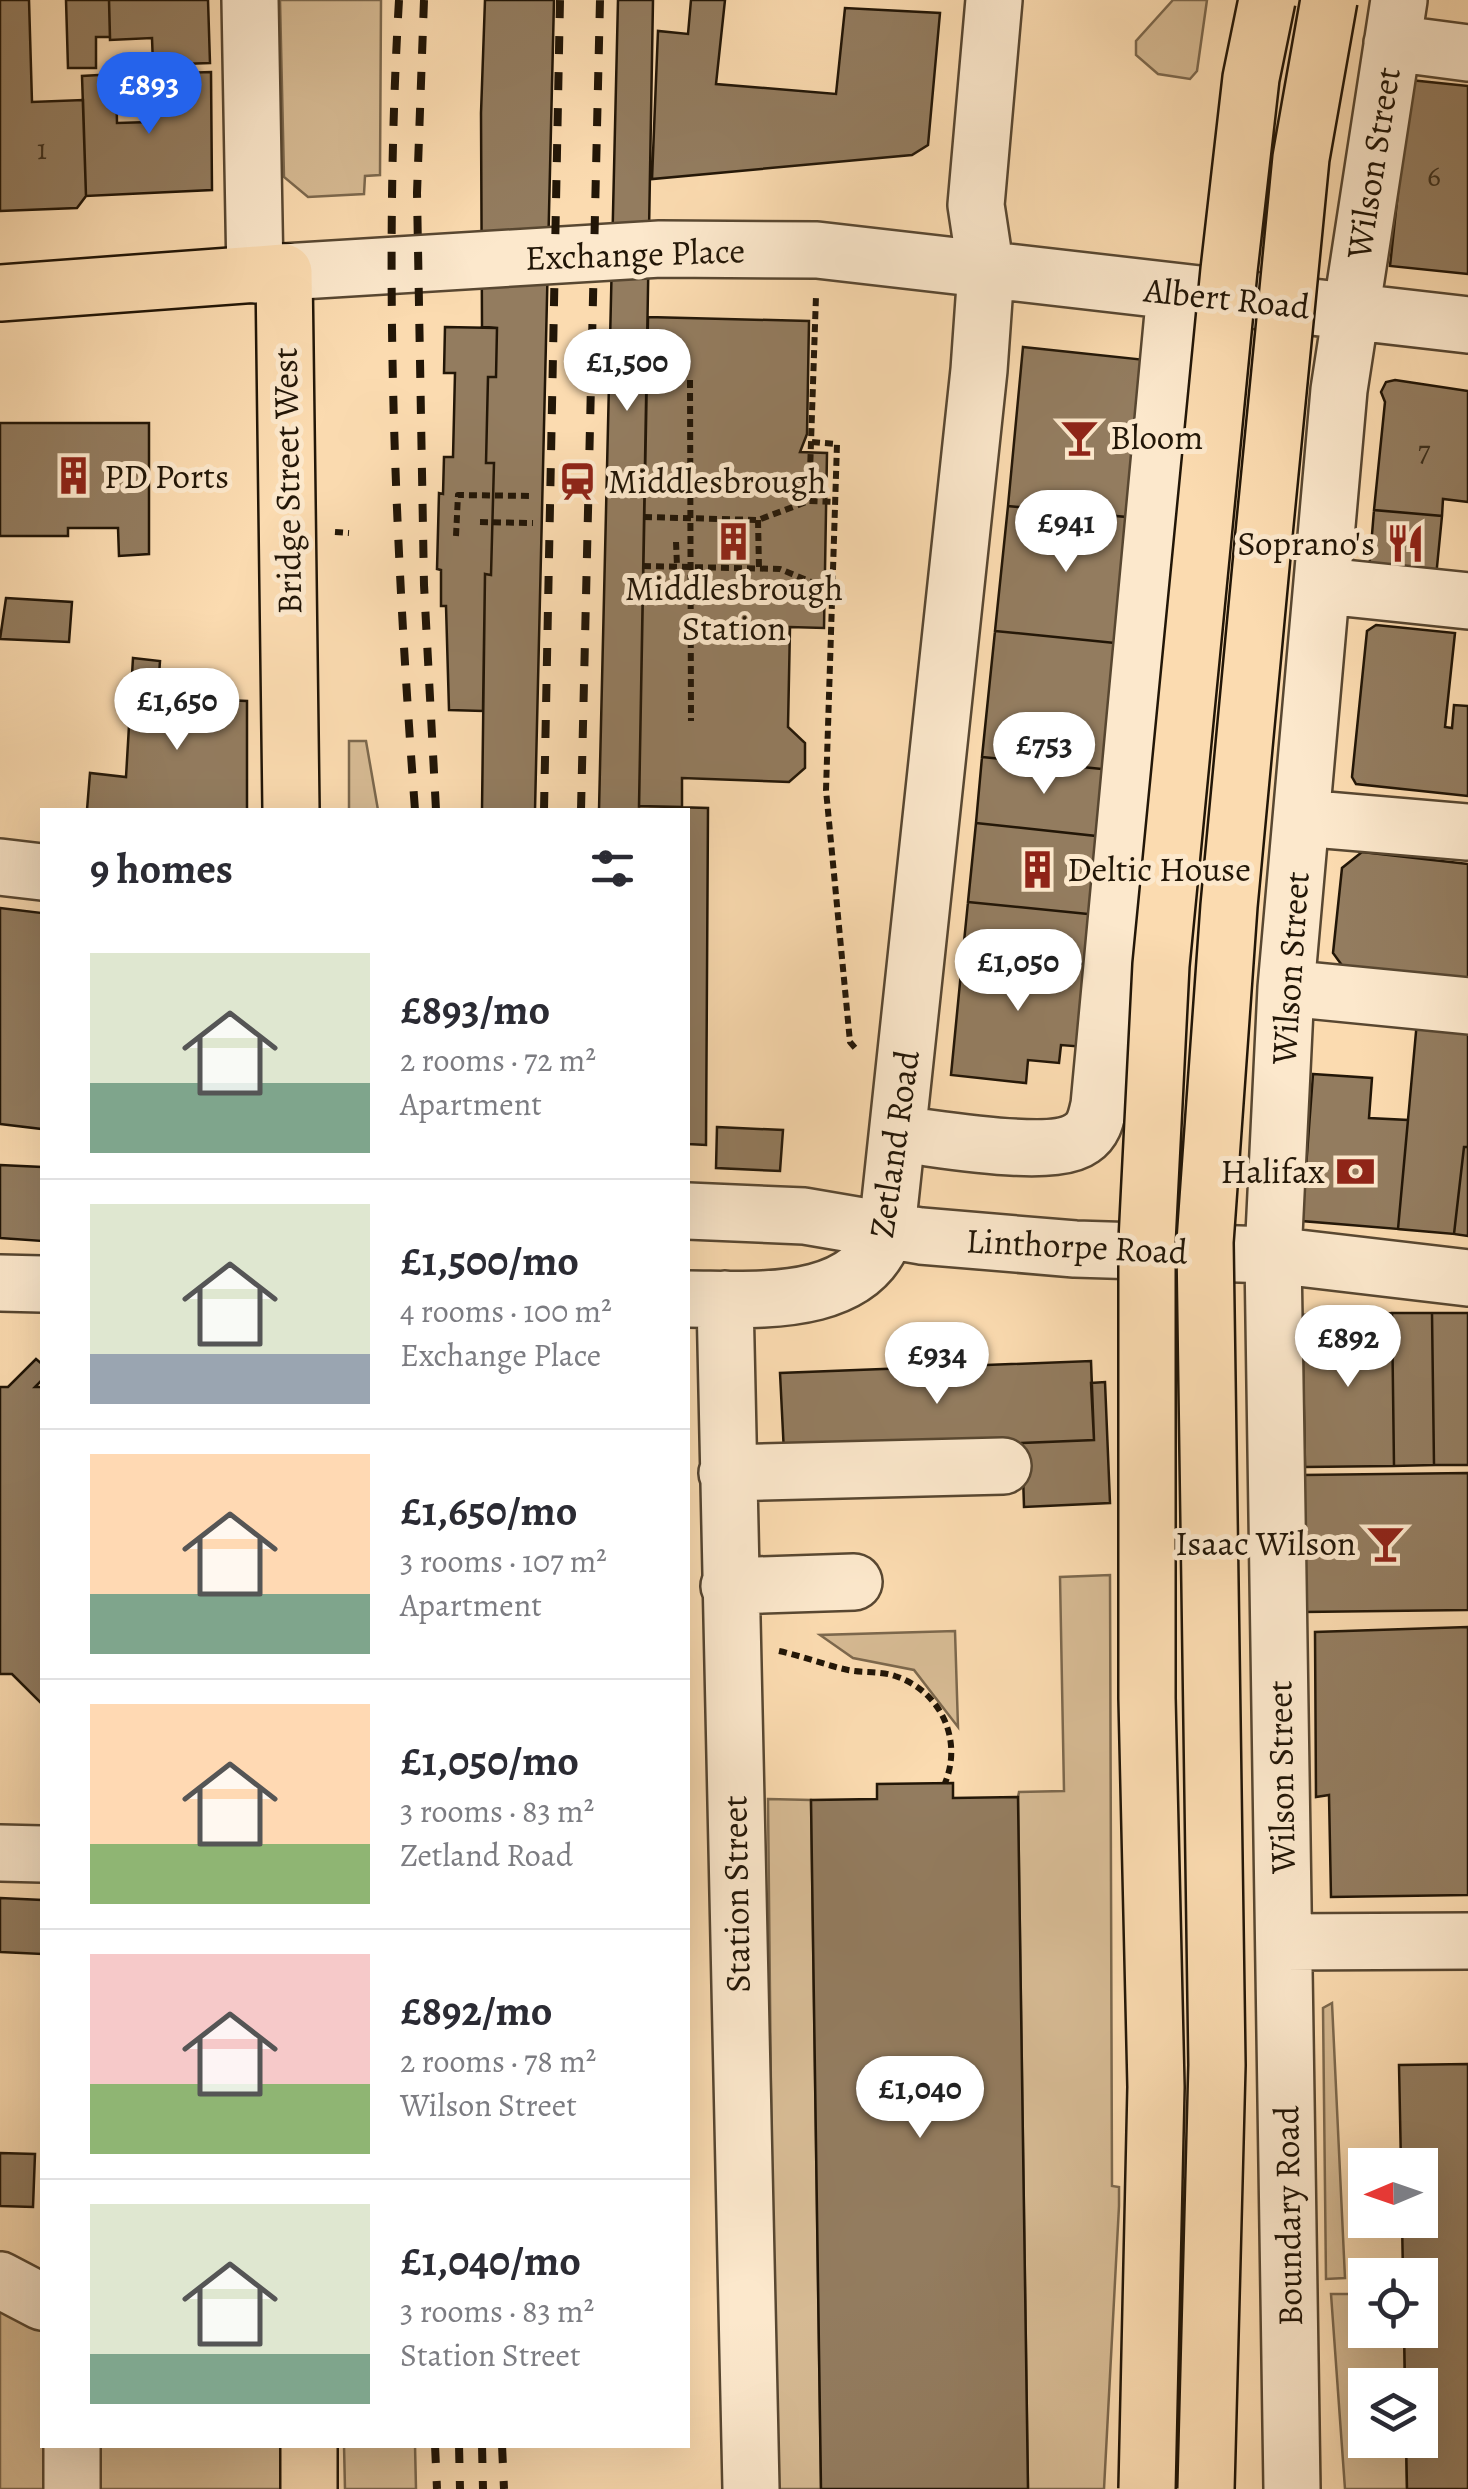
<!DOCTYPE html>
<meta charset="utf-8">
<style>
:root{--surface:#fff;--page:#f7f7f7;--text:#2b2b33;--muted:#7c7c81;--line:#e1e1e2;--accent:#2563eb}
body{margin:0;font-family:Alegreya,serif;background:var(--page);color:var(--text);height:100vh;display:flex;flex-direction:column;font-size:38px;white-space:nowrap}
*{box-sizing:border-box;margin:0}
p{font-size:32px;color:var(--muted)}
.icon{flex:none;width:55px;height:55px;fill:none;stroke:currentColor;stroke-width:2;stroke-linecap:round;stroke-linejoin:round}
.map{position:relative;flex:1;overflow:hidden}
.details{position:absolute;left:40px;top:808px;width:650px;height:1640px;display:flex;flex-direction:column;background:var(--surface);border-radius:0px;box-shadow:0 10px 40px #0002}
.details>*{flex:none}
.needle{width:65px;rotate:268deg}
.controls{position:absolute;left:1348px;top:2148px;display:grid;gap:20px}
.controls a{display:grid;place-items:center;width:90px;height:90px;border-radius:0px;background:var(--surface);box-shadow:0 10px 40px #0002;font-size:50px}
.price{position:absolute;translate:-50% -85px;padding:0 22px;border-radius:35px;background:#fff;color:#222;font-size:32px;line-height:65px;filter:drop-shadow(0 2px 5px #0008)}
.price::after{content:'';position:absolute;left:50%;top:60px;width:30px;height:22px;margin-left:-15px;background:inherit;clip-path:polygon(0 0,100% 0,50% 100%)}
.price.selected{background:var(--accent);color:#fff}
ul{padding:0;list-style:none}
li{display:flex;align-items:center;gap:30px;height:250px;padding:0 50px}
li+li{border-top:2px solid var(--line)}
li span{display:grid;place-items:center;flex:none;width:280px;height:200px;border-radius:0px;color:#555}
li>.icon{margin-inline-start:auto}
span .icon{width:120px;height:120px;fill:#fffc;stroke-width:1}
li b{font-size:42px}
h2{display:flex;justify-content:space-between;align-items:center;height:120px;padding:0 50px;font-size:42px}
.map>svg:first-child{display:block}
</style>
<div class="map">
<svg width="1468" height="2489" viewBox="0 0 1468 2489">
<rect width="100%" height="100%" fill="#fbdbb0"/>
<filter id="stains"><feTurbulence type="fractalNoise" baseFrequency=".002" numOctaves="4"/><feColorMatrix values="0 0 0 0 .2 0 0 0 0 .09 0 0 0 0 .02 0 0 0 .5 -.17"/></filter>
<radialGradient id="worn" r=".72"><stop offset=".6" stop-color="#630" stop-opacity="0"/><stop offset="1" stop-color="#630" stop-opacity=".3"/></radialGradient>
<!-- green -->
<path fill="#d6ba93" stroke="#7c684d" stroke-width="2.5" d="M 280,0 L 381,0 L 380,175 L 365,176 L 364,194 L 308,197 L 284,177 Z
M 1173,0 L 1207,0 L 1197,71 L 1190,79 L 1158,74 L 1136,55 L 1136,41 Z
M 349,741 L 366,741 L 378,810 L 349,810 Z
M 1110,1575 L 1112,2186 L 1119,2187 L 1119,2206 L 1104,2489 L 1028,2489 L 1018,1797 L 1019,1792 L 1064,1791 L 1060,1577 Z
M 955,1631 L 958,1727 L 914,1670 L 853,1658 L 820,1635 Z
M 768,1799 L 811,1800 L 821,2489 L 775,2489 Z
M 1332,2003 L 1345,2278 L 1326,2279 L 1323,2008 Z
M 1331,2294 L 1365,2294 L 1365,2330 L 1404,2330 L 1405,2385 L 1365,2385 L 1365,2440 L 1406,2440 L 1407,2489 L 1345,2489 Z
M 0,2302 L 42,2303 L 42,2445 L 283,2445 L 283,2489 L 0,2489 Z
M 344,2445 L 415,2445 L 416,2489 L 345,2489 Z"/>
<!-- building -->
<path fill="#937c5f" stroke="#221607" stroke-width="2.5" d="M 0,0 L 29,0 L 32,102 L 83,100 L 86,196 L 77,208 L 0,211 Z
M 66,0 L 109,0 L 110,37 L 96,37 L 96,68 L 68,68 Z
M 109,0 L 208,0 L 210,63 L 153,65 L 152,38 L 110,40 Z
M 485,0 L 554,0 L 535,810 L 482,810 L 485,574 L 491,575 L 494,463 L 486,463 L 488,377 L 496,377 L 497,328 L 482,327 L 481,113 Z
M 618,0 L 653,0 L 639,810 L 599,810 Z
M 691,0 L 725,0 L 716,84 L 836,94 L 845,8 L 940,13 L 928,145 L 912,155 L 652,179 L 658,31 L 688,34 Z
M 211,72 L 212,190 L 86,196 L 82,76 L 116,74 L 117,123 L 150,122 L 149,74 Z
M 1410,80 L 1468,86 L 1468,274 L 1390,266 Z
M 648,317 L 809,321 L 807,434 L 800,452 L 827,453 L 824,628 L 790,627 L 788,727 L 805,743 L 805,768 L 789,782 L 682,778 L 682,807 L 639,806 Z
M 445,327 L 497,328 L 496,377 L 488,377 L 486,463 L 494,463 L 491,575 L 485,574 L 483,711 L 449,710 L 446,606 L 441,606 L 441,570 L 437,569 L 439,493 L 443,494 L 444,457 L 453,457 L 455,373 L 444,373 Z
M 1023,347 L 1146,360 L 1137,518 L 1008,506 Z
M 1395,380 L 1468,391 L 1468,502 L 1443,499 L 1442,516 L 1374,510 L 1385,402 L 1381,392 L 1386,382 Z
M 0,423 L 149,423 L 149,554 L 119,556 L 118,528 L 68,528 L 68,536 L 0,536 Z
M 1008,506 L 1137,518 L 1125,644 L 995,631 Z
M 1374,510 L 1442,516 L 1436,577 L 1369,571 Z
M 6,598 L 72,602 L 69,642 L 0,639 Z
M 1376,625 L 1455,633 L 1445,727 L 1452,728 L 1454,705 L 1468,706 L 1468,796 L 1356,784 L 1352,777 L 1367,631 Z
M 995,631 L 1125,644 L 1112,770 L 982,757 Z
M 133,658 L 160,661 L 158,690 L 173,690 L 174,698 L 247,701 L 247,810 L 87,810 L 90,773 L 126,777 Z
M 982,757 L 1112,770 L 1106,837 L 976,823 Z
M 639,806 L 708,808 L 706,1145 L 688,1144 L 688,810 L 639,810 Z
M 976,823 L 1106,837 L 1098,915 L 968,902 Z
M 1362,852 L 1468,864 L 1468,985 L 1349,975 L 1333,953 L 1342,868 Z
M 968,902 L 1098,915 L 1093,965 L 963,952 Z
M 0,908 L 42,913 L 42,1129 L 0,1124 Z
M 963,952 L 1093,965 L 1085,1047 L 1061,1045 L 1059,1063 L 1028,1060 L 1026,1083 L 951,1075 Z
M 1417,1021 L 1468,1026 L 1468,1147 L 1464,1147 L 1454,1234 L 1398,1229 Z
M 1313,1074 L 1372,1078 L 1369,1118 L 1408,1120 L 1398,1229 L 1302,1221 Z
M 717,1127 L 783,1130 L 780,1171 L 716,1168 Z
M 1464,1147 L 1468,1147 L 1468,1236 L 1454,1234 Z
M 0,1165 L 42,1167 L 42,1241 L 0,1238 Z
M 1392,1313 L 1394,1466 L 1305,1467 L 1302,1315 Z
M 1392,1313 L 1432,1313 L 1434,1465 L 1394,1466 Z
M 1432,1313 L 1468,1313 L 1468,1465 L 1434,1465 Z
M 36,1359 L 42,1364 L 42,1380 L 35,1387 L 42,1387 L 42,1704 L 12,1674 L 0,1674 L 0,1387 L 8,1387 Z
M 1091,1361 L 1094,1440 L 784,1453 L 780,1373 Z
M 1105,1382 L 1110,1503 L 1024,1507 L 1022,1443 L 1094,1440 L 1091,1383 Z
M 1468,1473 L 1468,1610 L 1304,1612 L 1303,1475 Z
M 1468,1627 L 1468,1895 L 1331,1897 L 1329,1795 L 1316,1797 L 1315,1632 Z
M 953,1783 L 953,1798 L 1018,1797 L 1028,2489 L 821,2489 L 811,1800 L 877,1799 L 877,1784 Z
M 0,1898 L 42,1900 L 42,1954 L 0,1952 Z
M 1468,2064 L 1468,2489 L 1407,2489 L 1406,2440 L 1420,2440 L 1420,2385 L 1405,2385 L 1404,2330 L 1420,2330 L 1420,2275 L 1403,2275 L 1402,2220 L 1420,2220 L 1420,2165 L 1401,2165 L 1399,2065 Z
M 0,2153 L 35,2154 L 33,2207 L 0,2206 Z"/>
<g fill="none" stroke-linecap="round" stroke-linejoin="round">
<defs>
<path id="minor" d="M 250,0 L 255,275
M 1392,43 L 1468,53
M 284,272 L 660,249 L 817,250 L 1468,325
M 1325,586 L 1468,601
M 1302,818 L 1468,832
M 0,867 L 42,872
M 1286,988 L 1468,1006
M 898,1134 C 938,1138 1052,1160 1082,1138 C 1094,1130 1096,1118 1099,1105 L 1175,292
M 688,1211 L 804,1216 L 921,1236 L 1075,1249 L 1273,1255 L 1468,1278
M 0,1283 L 42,1284
M 688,1299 C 756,1299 863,1310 887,1229 L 979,370 L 986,271 L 976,205 L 994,0
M 725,1299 L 751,2489
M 727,1473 L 1003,1466
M 729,1586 L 854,1582
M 0,1853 L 42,1854
M 1284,1942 L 1468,1941
M 0,2280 L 42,2302
M 72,2445 L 72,2489
M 1292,2489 L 1273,1255 L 1286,988 L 1339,390 L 1399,0"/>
<path id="major" d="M 0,293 L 284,272 L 291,810
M 309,2445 L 309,2489"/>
</defs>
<!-- minor casing -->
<use href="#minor" stroke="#584731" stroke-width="60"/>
<!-- major casing -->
<use href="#major" stroke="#221607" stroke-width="60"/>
<!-- path -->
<path stroke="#221607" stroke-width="6" stroke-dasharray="8 5" stroke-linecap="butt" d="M 690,380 L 691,721
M 812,442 L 837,444 L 826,790 L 850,1042 L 856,1049
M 809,501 L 816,296
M 644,517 L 758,520 L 809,501 L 834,502
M 758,520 L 759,568
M 480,522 L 533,523
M 335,532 L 349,533
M 456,536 L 458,495 L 533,496
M 676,542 L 677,566
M 643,566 L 780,569 L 833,591
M 779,1651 C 802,1656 825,1665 848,1670 C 863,1673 881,1671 895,1676 C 941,1691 963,1740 945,1783"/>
<!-- minor -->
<use href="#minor" stroke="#fce8cc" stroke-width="55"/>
<!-- major -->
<use href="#major" stroke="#fbdbb0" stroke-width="55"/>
<!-- rail -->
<path stroke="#221607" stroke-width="8" stroke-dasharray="18 18" stroke-linecap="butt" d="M 399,0 C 383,269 395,542 415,810
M 424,0 L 417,193 L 424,585 L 436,810
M 544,810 L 560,0
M 581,810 L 600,0
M 435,2445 L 437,2489
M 459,2445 L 460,2489
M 482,2445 L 483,2489
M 502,2445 L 504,2489"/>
<defs>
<path id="highway-bridge" d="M 1147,2489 L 1156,2087 L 1147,1698 L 1147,1241 L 1161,965 L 1229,270 L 1251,78 L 1267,0
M 1206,2489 L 1217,2065 L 1205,1242 L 1229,906 L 1264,534 L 1301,158 L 1329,0"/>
</defs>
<!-- highway-bridge casing -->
<use href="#highway-bridge" stroke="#221607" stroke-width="60" stroke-linecap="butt"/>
<!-- highway-bridge -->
<use href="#highway-bridge" stroke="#fbdbb0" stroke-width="55"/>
</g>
<!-- icons -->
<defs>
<symbol id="bar-bare" viewBox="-9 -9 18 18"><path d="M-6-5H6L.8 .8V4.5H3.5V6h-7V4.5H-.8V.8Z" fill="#8f2418" stroke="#fce8cc" stroke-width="2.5" paint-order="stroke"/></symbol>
<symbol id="building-bare" viewBox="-9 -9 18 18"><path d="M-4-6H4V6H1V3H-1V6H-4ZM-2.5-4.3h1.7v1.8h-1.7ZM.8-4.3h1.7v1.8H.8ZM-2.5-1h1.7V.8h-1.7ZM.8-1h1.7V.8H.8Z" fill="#8f2418" stroke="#fce8cc" stroke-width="2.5" paint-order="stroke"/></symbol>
<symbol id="station-bare" viewBox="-9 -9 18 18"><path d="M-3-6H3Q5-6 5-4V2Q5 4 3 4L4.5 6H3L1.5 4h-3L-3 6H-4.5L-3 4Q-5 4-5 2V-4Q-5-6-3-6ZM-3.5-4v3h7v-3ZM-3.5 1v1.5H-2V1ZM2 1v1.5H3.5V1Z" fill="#8f2418" stroke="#fce8cc" stroke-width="2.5" paint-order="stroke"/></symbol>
<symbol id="restaurant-bare" viewBox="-9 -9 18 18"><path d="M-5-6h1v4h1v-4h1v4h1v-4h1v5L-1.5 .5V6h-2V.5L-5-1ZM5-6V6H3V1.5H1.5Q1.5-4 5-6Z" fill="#8f2418" stroke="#fce8cc" stroke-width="2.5" paint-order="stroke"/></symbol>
<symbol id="bank-bare" viewBox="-9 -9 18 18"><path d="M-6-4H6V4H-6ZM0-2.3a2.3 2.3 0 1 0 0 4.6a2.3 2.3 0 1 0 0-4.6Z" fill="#8f2418" stroke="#fce8cc" stroke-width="2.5" paint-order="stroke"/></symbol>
</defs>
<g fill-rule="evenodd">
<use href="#bar-bare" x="1052" y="410" width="55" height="55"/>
<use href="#building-bare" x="46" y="448" width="55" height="55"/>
<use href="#station-bare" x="550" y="454" width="55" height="55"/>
<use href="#building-bare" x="706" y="514" width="55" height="55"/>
<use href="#restaurant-bare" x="1378" y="516" width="55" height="55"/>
<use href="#building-bare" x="1010" y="842" width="55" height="55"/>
<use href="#bank-bare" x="1328" y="1144" width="55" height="55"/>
<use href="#bar-bare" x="1358" y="1516" width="55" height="55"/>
</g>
<g text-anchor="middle" stroke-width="10" stroke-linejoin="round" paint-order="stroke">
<!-- number labels -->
<g font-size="30" fill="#3e301d">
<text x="42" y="159">1</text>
<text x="1434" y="186">6</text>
<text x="1424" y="461">7</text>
</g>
<!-- street labels -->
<g font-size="35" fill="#221607" stroke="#fce8cc">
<text transform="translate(1373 163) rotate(-81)" y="12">Wilson Street</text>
<text transform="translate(635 254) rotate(-2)" y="12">Exchange Place</text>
<text transform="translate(1227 298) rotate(6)" y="12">Albert Road</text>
<text transform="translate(287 481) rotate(-91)" y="12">Bridge Street West</text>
<text transform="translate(1290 968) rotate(-86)" y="12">Wilson Street</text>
<text transform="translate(894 1144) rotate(-82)" y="12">Zetland Road</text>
<text transform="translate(1077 1246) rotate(3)" y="12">Linthorpe Road</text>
<text transform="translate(1281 1777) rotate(-91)" y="12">Wilson Street</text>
<text transform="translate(736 1894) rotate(-91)" y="12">Station Street</text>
<text transform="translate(1288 2216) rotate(-91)" y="12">Boundary Road</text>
</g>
<!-- poi labels -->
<g font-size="35" fill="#221607" stroke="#fce8cc" text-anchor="start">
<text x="1110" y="449">Bloom</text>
<text x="104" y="488">PD Ports</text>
<text x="608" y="493">Middlesbrough</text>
<text x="1375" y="555" text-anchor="end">Soprano's</text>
<text x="734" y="600" text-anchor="middle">Middlesbrough<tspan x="734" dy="40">Station</tspan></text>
<text x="1067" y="881">Deltic House</text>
<text x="1325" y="1183" text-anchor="end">Halifax</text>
<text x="1356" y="1555" text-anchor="end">Isaac Wilson</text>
</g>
</g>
<rect width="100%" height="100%" filter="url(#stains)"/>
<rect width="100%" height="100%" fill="url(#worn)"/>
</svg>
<div class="controls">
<a><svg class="needle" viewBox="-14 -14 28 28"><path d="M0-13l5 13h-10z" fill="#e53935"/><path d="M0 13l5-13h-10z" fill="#7c7c81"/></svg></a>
<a><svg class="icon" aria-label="locate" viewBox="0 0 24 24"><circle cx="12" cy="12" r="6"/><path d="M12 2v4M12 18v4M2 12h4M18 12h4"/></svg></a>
<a><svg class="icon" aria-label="layers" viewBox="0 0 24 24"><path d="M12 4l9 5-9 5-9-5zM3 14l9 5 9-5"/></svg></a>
</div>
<b class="price selected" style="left:149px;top:137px">£893</b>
<b class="price" style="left:627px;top:414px">£1,500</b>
<b class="price" style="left:1066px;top:575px">£941</b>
<b class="price" style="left:177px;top:753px">£1,650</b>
<b class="price" style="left:1044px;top:797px">£753</b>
<b class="price" style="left:1018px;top:1014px">£1,050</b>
<b class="price" style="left:1348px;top:1390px">£892</b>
<b class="price" style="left:937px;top:1407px">£934</b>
<b class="price" style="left:920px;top:2141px">£1,040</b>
<section class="details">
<h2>9 homes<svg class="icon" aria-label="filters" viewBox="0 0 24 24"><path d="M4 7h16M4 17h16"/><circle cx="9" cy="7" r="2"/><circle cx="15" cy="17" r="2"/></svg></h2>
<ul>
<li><span style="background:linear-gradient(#dfe7d0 65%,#7fa58c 0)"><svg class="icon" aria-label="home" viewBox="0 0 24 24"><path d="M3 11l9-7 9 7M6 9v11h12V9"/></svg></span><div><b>£893/mo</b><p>2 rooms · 72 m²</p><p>Apartment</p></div></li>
<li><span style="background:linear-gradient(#dfe7d0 75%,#9aa5b1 0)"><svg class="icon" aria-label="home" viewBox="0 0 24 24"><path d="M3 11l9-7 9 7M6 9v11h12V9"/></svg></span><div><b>£1,500/mo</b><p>4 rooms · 100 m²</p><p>Exchange Place</p></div></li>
<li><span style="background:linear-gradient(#ffd9b3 70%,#7fa58c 0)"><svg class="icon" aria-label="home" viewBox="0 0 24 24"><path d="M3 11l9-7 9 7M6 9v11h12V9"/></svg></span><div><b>£1,650/mo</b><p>3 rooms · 107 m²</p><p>Apartment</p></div></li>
<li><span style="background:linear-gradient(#ffd9b3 70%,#8fb573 0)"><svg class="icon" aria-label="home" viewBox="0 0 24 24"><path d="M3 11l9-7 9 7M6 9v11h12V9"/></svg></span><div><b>£1,050/mo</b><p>3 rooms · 83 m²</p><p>Zetland Road</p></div></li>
<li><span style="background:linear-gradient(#f6c9c9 65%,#8fb573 0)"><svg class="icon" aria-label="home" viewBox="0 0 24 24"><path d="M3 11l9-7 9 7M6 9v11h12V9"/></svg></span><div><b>£892/mo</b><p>2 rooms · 78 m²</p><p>Wilson Street</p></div></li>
<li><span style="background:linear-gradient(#dfe7d0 75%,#7fa58c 0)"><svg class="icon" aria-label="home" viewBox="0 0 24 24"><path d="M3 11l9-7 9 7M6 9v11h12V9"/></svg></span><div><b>£1,040/mo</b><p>3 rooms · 83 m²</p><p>Station Street</p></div></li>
</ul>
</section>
</div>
